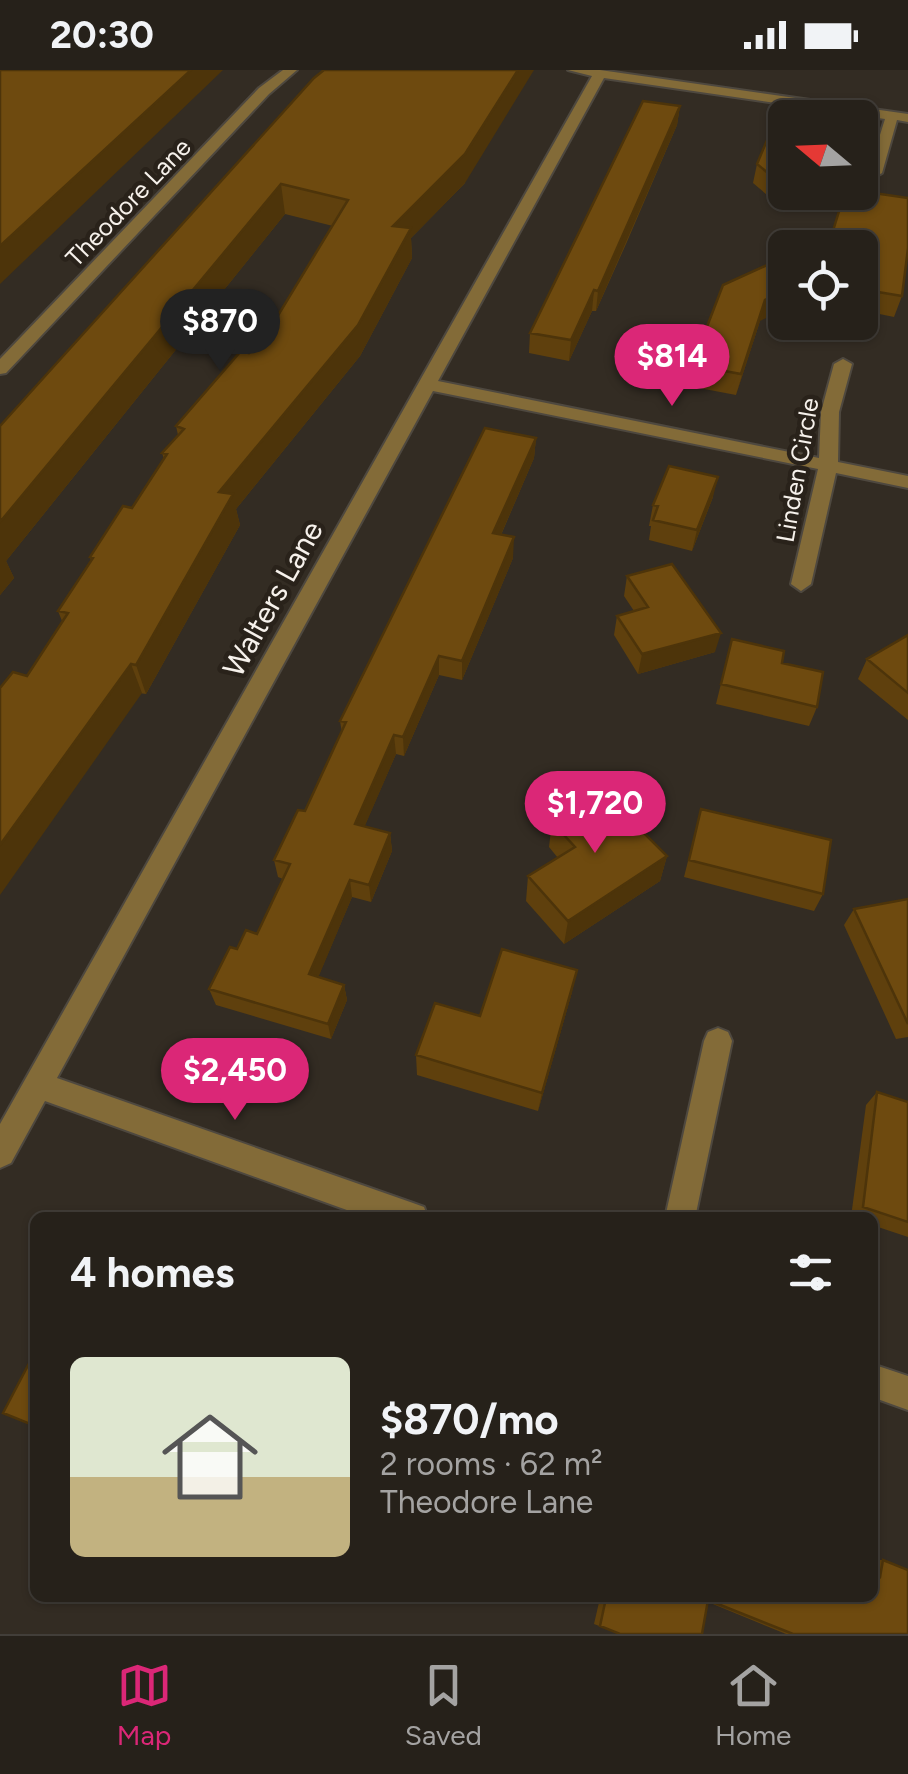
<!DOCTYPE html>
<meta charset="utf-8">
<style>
:root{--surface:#26211a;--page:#322e27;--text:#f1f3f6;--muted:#a4a3a2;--line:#423e39;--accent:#db2777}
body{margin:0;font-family:Figtree,sans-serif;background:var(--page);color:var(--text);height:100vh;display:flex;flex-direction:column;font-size:38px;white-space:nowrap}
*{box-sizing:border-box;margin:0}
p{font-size:32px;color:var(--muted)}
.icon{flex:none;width:55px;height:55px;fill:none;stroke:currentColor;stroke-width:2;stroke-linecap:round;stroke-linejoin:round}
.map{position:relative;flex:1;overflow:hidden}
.panel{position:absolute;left:30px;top:1142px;width:848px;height:390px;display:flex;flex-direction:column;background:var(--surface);border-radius:15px;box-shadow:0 2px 8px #0004,0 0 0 2px var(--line)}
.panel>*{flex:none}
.needle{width:65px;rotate:289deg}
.controls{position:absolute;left:768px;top:30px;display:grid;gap:20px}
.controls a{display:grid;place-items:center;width:110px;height:110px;border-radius:15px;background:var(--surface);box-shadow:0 2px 8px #0004,0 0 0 2px var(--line);font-size:50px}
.price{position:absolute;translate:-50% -85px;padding:0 22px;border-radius:35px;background:var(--accent);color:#fff;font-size:32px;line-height:65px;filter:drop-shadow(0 2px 5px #0008)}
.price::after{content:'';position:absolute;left:50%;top:60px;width:30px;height:22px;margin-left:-15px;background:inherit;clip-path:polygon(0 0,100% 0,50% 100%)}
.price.current{background:#222;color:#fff}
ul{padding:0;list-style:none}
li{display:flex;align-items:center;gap:30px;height:250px;padding:0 40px}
li span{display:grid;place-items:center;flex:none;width:280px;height:200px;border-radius:15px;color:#555}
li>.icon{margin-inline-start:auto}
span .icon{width:120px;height:120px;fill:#fffc;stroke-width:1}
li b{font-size:42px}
h2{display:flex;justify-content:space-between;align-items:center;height:120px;padding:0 40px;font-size:42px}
.status{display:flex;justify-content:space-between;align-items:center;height:70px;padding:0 50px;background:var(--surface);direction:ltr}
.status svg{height:28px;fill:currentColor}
.dock{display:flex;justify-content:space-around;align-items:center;height:140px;border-top:2px solid var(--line);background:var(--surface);font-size:28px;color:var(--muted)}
.dock a{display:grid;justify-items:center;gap:5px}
.dock .current{color:var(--accent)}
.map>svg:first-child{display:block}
</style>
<div class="status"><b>20:30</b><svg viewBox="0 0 49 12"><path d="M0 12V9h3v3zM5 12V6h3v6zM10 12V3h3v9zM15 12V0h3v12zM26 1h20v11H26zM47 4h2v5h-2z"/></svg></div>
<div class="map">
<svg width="908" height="1564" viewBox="0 0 908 1564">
<rect width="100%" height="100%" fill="#332c23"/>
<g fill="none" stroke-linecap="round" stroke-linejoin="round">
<defs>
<path id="minor" d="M 283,0 L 297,0 L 269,24 L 6,303 L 0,304 L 0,289 L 259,18 Z
M 568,0 L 600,0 L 908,44 L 908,52 L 897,50 L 882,103 L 875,107 L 868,103 L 885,49 L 604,8 L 438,311 L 819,388 L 821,342 L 834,294 L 843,289 L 852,294 L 839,342 L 838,392 L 908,406 L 908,418 L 836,403 L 811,514 L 801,521 L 791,514 L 818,399 L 433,321 L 57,1008 L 413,1133 L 424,1137 L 428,1148 L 369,1148 L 45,1031 L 11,1093 L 0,1098 L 0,1054 L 592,6 Z
M 718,958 L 728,962 L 732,971 L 695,1148 L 665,1148 L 704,971 L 708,962 Z
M 872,1294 L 908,1306 L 908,1340 L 872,1327 Z"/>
</defs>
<!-- minor casing -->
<use href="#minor" stroke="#4e483f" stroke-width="4"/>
<!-- minor -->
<use href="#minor" fill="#836b38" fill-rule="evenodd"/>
</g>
<!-- wall -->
<path fill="#5f400d" d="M 314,8 L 465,113 L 411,168 L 412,188 L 360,286 L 236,439 L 240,455 L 146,624 L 27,606 L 62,551 L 58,541 L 91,491 L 90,487 L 132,438 L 164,389 L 162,383 L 178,365 L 176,356 L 268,262 L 333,156 L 285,144 L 6,491 L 14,508 L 0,525 L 0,356 Z
M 680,36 L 677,55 L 626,174 L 596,241 L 592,241 L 569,291 L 529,283 L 530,263 Z
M 811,48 L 785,122 L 780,136 L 753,113 L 757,94 Z
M 860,121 L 908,128 L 908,178 L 902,226 L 894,247 L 860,240 L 860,178 L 806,178 L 824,170 L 828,177 L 845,122 L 860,122 Z
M 760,251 L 736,325 L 699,318 L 702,302 L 694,300 L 698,280 Z
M 536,368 L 534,388 L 501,465 L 513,488 L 462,610 L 439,605 L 404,686 L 396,684 L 364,757 L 390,763 L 392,781 L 371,832 L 352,827 L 318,907 L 344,915 L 347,930 L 331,969 L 216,935 L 209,919 L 237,879 L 257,864 L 283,809 L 278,807 L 274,790 L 305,741 L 342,663 L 340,651 Z
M 713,427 L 692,481 L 649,470 L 651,456 L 649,456 L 653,435 Z
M 627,506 L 715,582 L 638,604 L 614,565 L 617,546 L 634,541 L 624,526 Z
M 908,565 L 908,650 L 858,609 L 867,589 Z
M 732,569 L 817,637 L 809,656 L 716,634 Z
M 701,739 L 823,824 L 814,841 L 684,807 Z
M 552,752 L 667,786 L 660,811 L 564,874 L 526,831 L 528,806 L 558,788 L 549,777 Z
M 908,829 L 908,967 L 896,969 L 844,855 L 854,839 Z
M 572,922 L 538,1041 L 417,1005 L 416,985 L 480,946 Z
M 877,1022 L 908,1032 L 908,1167 L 872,1155 L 872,1148 L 851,1147 L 866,1035 Z
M 872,1490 L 883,1490 L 908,1564 L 786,1564 L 708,1532 L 620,1564 L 594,1554 L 600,1528 L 872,1528 Z"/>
<!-- shaded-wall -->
<path fill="#4d340a" d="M 191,0 L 223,0 L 0,214 L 0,176 Z
M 518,0 L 534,0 L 465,113 L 411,168 L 412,188 L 360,286 L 236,439 L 240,455 L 146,624 L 136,595 L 219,422 L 393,156 Z
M 680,36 L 677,55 L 596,241 L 598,221 Z
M 281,114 L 285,144 L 6,491 L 14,508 L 0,525 L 0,452 Z
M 594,220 L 592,241 L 569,291 L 571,270 Z
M 785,221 L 785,239 L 760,251 L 736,325 L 765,230 Z
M 536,368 L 534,388 L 493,483 L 493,463 Z
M 718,407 L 713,427 L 692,481 L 697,460 Z
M 514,467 L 513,488 L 462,610 L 462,591 Z
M 721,563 L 715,582 L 638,604 L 642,584 Z
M 439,586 L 439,605 L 404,686 L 403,667 Z
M 131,594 L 142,623 L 0,825 L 0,775 Z
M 394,665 L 396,684 L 358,772 L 355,754 Z
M 390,763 L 392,781 L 371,832 L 369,815 Z
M 667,786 L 660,811 L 564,874 L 568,851 Z
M 350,810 L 352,827 L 313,920 L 309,904 Z
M 577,900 L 572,922 L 538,1041 L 542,1023 Z
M 344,915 L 347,930 L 331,969 L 328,954 Z"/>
<!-- building -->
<path fill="#6e4a0f" stroke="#4d340a" stroke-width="2.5" d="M 0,0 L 191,0 L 0,176 Z
M 324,0 L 518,0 L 465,84 L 393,156 L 411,158 L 358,255 L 219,422 L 233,424 L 136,595 L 131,594 L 0,775 L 0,618 L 13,602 L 27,606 L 68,543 L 58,541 L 93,488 L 90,487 L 123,436 L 132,438 L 167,384 L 162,383 L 184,359 L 176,356 L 241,281 L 249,283 L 268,262 L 348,130 L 281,114 L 0,452 L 0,356 L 314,8 Z
M 643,31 L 680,36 L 598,221 L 594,220 L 571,270 L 530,263 Z
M 781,37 L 813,41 L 811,48 L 785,48 L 785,117 L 757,94 Z
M 860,121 L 908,128 L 908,178 L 902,226 L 860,219 L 860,178 L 806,178 L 824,170 L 828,177 L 845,122 L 860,122 Z
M 785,187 L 785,221 L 765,230 L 741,304 L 703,297 L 709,282 L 698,280 L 723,215 Z
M 485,358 L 536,368 L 493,463 L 514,467 L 462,591 L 439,586 L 403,667 L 394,665 L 355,754 L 390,763 L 369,815 L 350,810 L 309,904 L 344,915 L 328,954 L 209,919 L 230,877 L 237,879 L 246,860 L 257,864 L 290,794 L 274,790 L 298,740 L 305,741 L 346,652 L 340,651 Z
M 669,396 L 718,407 L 697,460 L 653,450 L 658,436 L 653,435 Z
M 672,494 L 721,563 L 642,584 L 617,546 L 648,537 L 627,506 Z
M 908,565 L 908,623 L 867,589 Z
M 732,569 L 784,581 L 782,593 L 823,602 L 817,637 L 721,614 Z
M 602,721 L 667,786 L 568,851 L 528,806 L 575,777 L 552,752 Z
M 701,739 L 831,770 L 823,824 L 689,790 Z
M 908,829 L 908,954 L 854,839 Z
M 502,879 L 577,900 L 542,1023 L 416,985 L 435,933 L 480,946 Z
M 877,1022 L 908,1032 L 908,1152 L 863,1137 Z
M 35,1282 L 35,1356 L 3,1343 Z
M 883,1490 L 908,1500 L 908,1564 L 793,1564 L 708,1530 L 702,1564 L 620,1564 L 600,1556 L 606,1528 L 872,1528 L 872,1504 L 880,1507 Z"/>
<g text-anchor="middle" stroke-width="9" stroke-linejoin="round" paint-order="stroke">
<!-- far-street labels -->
<g font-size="25" fill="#f6f1eb" stroke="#29221a">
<text transform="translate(128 132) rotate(-46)" y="9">Theodore Lane</text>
<text transform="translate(797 400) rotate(-80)" y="9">Linden Circle</text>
</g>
<!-- street labels -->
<g font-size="30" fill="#f6f1eb" stroke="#29221a">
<text transform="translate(273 529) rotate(-61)" y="10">Walters Lane</text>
</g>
</g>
</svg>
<div class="controls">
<a><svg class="needle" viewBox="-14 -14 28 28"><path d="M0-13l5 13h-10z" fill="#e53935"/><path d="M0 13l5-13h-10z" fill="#a4a3a2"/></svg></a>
<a><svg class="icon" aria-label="locate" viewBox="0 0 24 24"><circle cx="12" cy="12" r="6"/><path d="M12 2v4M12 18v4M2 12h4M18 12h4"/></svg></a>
</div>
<b class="price current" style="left:220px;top:304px">$870</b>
<b class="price" style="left:672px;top:339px">$814</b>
<b class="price" style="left:595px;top:786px">$1,720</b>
<b class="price" style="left:235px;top:1053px">$2,450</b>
<section class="panel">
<h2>4 homes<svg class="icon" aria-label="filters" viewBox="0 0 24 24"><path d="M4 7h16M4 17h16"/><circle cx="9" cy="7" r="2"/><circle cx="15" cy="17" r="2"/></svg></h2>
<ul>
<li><span style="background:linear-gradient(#dfe7d0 60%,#c2b280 0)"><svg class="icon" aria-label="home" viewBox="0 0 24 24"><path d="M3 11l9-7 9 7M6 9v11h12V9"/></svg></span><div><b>$870/mo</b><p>2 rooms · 62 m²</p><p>Theodore Lane</p></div></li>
</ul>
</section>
</div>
<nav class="dock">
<a class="current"><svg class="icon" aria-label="map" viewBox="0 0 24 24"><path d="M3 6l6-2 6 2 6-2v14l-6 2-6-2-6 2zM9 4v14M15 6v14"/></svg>Map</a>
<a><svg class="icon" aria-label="saved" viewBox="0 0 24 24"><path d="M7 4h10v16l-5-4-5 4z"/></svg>Saved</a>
<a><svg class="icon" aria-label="home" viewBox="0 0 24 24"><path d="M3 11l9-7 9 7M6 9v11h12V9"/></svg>Home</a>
</nav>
